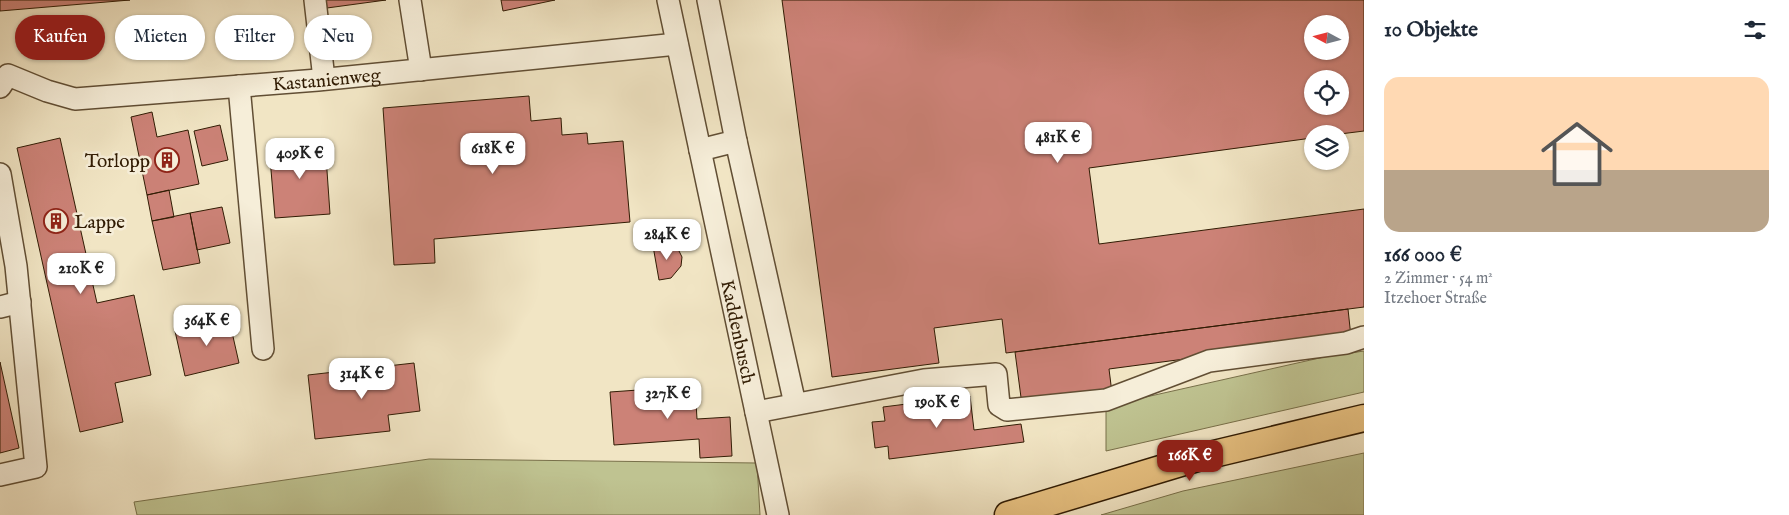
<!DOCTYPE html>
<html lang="de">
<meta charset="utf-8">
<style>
:root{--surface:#fff;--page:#f2f2f3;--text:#1f2937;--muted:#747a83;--line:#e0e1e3;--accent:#8f2418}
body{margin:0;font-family:"IM FELL English",serif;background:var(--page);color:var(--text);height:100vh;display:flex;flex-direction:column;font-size:19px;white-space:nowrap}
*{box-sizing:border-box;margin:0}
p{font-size:16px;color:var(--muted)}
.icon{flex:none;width:28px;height:28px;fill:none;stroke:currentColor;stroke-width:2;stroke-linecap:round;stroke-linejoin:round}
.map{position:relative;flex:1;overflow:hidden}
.side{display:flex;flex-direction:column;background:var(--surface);width:425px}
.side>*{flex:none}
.top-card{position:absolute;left:15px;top:15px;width:475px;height:45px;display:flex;gap:10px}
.needle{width:32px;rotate:277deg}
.buttons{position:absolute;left:1304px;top:15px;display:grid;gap:10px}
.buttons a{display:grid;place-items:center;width:45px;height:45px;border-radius:50%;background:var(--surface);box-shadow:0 1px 4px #0004;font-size:25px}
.price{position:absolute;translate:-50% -42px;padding:0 11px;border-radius:10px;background:#fff;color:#222;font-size:16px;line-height:32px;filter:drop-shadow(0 1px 2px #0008)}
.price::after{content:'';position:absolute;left:50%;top:30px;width:15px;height:11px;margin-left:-8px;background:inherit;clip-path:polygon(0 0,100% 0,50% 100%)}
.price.selected{background:var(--accent);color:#fff}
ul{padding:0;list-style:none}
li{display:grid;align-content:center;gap:10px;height:265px;padding:0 20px}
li+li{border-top:1px solid var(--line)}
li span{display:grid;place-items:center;height:155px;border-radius:15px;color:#555}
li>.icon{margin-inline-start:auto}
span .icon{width:90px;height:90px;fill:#fffc;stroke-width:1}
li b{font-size:21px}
h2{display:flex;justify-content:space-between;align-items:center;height:60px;padding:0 20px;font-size:21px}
.chip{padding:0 18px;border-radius:22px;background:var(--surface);box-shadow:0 1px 4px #0004;font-size:18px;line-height:45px}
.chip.selected{background:var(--accent);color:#fff}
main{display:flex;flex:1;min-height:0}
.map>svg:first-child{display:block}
</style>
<main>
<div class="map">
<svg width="1364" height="515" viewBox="0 0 1364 515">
<rect width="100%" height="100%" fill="#f1e5c4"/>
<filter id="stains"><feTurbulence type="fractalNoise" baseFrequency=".004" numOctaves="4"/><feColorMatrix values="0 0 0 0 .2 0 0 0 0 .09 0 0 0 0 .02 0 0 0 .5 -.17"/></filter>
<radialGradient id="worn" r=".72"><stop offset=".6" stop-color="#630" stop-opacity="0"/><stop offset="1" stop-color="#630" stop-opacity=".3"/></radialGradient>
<!-- green -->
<path fill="#bfc391" stroke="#78704a" d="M 1364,351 L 1364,392 L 1106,451 L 1106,406 L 1324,357 Z
M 1364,453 L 1364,515 L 1101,515 L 1183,491 Z
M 429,459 L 757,463 L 760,515 L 137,515 L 134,502 Z"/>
<!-- building -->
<path fill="#cc8277" stroke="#311c04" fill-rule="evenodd" d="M 0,0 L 130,0 L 0,11 Z
M 326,0 L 386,0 L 327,8 Z
M 501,0 L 555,0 L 503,11 Z
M 782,0 L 1364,0 L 1364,131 L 1340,134 L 1312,134 L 1312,138 L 1089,168 L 1099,244 L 1364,209 L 1364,307 L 1006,353 L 1002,319 L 934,328 L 939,363 L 832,377 ZM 1312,24 L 1340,24 L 1340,51 L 1312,51 ZM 1312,79 L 1340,79 L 1340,106 L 1312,106 Z
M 529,96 L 531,121 L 561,118 L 562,135 L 587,133 L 588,144 L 623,141 L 630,222 L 434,239 L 435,263 L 394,265 L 383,108 Z
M 152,112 L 157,137 L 188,130 L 199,184 L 147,195 L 131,117 Z
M 220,125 L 228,160 L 202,166 L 194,131 Z
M 60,138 L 97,303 L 134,295 L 151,375 L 115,383 L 123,422 L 80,432 L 17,148 Z
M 325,142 L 330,214 L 275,218 L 269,146 Z
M 169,190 L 174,217 L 152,221 L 147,195 Z
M 222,207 L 230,243 L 197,250 L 190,213 Z
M 190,213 L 200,263 L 163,270 L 152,221 Z
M 666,244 L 678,249 L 682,257 L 681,266 L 671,278 L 659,280 L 653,246 Z
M 1348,309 L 1351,337 L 1109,369 L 1112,393 L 1022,405 L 1015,352 Z
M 229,319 L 239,363 L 185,376 L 175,331 Z
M 0,362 L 19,448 L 0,453 Z
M 414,363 L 420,411 L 388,415 L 390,431 L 315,439 L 308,375 Z
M 695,386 L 697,419 L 730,417 L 732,456 L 700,458 L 699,439 L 614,445 L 610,392 Z
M 970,396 L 974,430 L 1021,424 L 1024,442 L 889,459 L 888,446 L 875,448 L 872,422 L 885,421 L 883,407 Z"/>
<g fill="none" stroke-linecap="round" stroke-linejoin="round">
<defs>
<g id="minor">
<path d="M 315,0 L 324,79"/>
<path d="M 410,0 L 421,70"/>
<path id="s1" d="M 668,0 L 778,515"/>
<path d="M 239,86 L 263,349"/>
<path id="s2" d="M 0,87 L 8,75 L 47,91 L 75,99 L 318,80 L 677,44"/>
<path d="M 736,141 L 795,404"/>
<path d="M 700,150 L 736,141 L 708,0"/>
<path d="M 0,174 L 16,266 L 36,467 L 0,475"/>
<path d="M 0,307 L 20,302"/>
<path d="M 756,412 L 924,380 L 996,374 L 999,405 L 1007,410 L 1106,400 L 1209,361 L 1346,343 L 1364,337"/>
</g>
<path id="major" d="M 1008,515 L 1197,458 L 1364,418"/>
</defs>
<!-- minor casing -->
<use href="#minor" stroke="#614e34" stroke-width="24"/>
<!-- major casing -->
<use href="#major" stroke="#311c04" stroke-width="29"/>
<!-- minor -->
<use href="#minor" stroke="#f6eed9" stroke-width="21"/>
<!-- major -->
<use href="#major" stroke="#e8c282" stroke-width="26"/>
</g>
<!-- icons -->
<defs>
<symbol id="building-ring" viewBox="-11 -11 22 22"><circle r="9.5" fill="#f6eed9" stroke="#8f2418" stroke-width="1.5"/><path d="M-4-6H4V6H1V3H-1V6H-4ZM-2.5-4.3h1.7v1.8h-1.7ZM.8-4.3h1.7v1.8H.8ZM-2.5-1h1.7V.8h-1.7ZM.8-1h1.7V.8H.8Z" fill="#8f2418"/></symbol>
</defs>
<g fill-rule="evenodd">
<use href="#building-ring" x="153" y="146" width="28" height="28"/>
<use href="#building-ring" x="42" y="207" width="28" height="28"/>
</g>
<g text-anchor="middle" stroke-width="5" stroke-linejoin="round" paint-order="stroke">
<!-- street labels -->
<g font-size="19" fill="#311c04" stroke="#f6eed9">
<text dy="7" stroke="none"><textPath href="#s2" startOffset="338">Kastanienweg</textPath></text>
<text dy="7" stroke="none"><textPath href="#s1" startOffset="339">Kaddenbusch</textPath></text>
</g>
<!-- poi labels -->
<g font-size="19" fill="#311c04" stroke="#f6eed9" text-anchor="end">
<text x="150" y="167">Torlopp</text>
<text x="74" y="228" text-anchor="start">Lappe</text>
</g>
</g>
<rect width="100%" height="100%" filter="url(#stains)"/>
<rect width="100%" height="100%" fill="url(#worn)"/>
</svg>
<div class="buttons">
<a><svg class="needle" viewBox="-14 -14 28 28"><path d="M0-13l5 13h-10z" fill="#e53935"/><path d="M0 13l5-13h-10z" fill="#747a83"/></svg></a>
<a><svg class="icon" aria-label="locate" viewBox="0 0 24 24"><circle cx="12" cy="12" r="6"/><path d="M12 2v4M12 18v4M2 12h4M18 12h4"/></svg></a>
<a><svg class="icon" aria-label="layers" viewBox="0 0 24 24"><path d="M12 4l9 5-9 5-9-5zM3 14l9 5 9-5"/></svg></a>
</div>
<b class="price" style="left:1058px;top:164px">481K €</b>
<b class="price" style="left:493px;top:175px">618K €</b>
<b class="price" style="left:300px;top:180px">409K €</b>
<b class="price" style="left:667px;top:261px">284K €</b>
<b class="price" style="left:81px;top:295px">210K €</b>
<b class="price" style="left:207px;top:347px">364K €</b>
<b class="price" style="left:362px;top:400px">314K €</b>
<b class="price" style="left:668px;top:420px">327K €</b>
<b class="price" style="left:937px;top:429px">190K €</b>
<b class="price selected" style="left:1190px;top:482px">166K €</b>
<div class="top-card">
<a class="chip selected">Kaufen</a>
<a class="chip">Mieten</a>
<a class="chip">Filter</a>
<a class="chip">Neu</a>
</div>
</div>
<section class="side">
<h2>10 Objekte<svg class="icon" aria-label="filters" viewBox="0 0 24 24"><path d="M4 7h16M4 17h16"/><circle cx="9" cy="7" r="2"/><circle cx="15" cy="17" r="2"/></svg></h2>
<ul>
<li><span style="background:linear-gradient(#ffd9b3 60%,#b9a48a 0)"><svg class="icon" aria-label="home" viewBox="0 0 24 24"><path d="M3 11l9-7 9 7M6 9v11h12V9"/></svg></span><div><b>166 000 €</b><p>2 Zimmer · 54 m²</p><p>Itzehoer Straße</p></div></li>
</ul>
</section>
</main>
